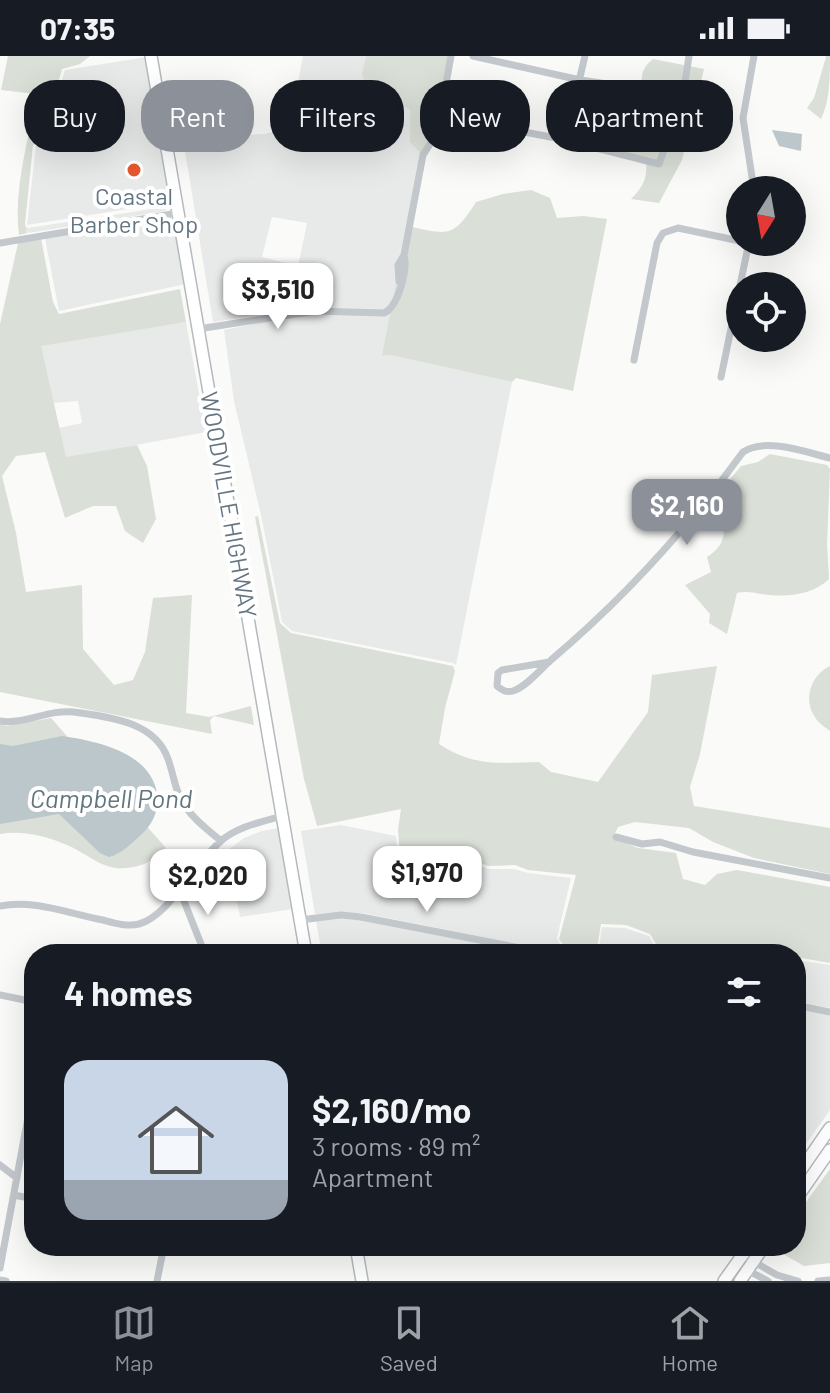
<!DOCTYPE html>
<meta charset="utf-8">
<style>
:root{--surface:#171b24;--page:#20242c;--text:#f1f3f6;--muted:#9ea1a6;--line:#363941;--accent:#8c9099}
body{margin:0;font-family:Barlow,sans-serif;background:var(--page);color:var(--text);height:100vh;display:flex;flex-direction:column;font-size:30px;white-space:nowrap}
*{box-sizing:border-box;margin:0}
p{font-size:26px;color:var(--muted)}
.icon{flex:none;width:44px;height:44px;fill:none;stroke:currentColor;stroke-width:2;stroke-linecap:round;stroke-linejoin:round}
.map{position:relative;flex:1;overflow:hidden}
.sheet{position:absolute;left:24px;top:888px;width:782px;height:312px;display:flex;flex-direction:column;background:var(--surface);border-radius:32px;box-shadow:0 8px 32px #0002}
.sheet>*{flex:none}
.hud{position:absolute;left:24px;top:24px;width:782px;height:72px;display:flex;gap:16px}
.needle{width:52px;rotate:191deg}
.tools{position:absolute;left:726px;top:120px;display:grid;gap:16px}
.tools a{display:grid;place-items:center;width:80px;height:80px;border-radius:50%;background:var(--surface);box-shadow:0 8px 32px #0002;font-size:40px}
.price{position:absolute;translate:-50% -68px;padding:0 18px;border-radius:16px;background:#fff;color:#222;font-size:26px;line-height:52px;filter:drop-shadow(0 2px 4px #0008)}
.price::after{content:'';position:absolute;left:50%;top:48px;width:24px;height:18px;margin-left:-12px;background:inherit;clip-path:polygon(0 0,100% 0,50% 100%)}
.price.active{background:var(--accent);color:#fff}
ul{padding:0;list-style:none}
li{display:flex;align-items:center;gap:24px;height:200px;padding:0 40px}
li span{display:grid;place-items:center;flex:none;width:224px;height:160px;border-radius:24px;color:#555}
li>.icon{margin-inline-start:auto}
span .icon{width:96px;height:96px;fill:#fffc;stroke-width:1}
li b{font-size:34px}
h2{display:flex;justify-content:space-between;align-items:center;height:96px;padding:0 40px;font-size:34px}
.tag{padding:0 28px;border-radius:32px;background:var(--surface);box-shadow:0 8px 32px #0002;font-size:28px;line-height:72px}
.tag.active{background:var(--accent);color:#fff}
.status{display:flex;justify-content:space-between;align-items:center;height:56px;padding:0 40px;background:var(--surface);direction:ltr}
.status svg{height:22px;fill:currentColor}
.menu{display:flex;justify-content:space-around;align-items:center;height:112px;border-top:2px solid var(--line);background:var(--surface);font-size:22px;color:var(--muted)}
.menu a{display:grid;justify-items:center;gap:4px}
.menu .active{color:var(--accent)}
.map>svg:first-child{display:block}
</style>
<div class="status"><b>07:35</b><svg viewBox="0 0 49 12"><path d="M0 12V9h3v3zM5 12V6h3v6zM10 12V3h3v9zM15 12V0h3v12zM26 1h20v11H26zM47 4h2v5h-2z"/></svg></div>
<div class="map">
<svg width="830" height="1225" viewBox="0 0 830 1225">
<rect width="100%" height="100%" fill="#fafaf8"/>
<!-- built -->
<path fill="#e8e9e9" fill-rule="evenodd" d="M 303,0 L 366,0 L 362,18 L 410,54 L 410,86 L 421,98 L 383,300 L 390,299 L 512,326 L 456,609 L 453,607 L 292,575 L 282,566 L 261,459 L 234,345 L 224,274 L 289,261 L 360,253 L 315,251 L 213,266 L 183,83 L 264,78 L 289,73 ZM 272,161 L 307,167 L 298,210 L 262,201 Z
M 147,1 L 172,146 L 27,169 L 36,89 L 50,87 L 57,40 L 65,14 Z
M 165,151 L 166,155 L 28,177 L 25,172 L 26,170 L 28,172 Z
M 165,163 L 174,169 L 186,228 L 59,255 L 45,182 Z
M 186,266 L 206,376 L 66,402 L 59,372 L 82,367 L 78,345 L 53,347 L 40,289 Z
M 341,769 L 396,780 L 398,802 L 413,814 L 428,803 L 445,805 L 461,802 L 488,813 L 514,813 L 528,817 L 571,822 L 557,882 L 565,897 L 362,857 L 315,858 L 301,775 Z
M 278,772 L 293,853 L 240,861 L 236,840 L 211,844 L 205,807 L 214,805 L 244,782 L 262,775 Z
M 341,863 L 361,864 L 533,898 L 322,898 L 316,865 Z
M 602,871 L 625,872 L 649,880 L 659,898 L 598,898 Z
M 796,904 L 830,909 L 830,952 L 796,945 Z
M 796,952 L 830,959 L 830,1054 L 796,1102 Z"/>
<!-- green -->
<path fill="#dadfd7" d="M 8,0 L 90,0 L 80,8 L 62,13 L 41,85 L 33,89 L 25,168 L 27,177 L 19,179 C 13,131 29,86 36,38 L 1,34 Z
M 366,0 L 450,0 L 431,86 L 421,98 L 410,86 L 410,54 L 394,43 L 371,41 L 362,18 Z
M 825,0 L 830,0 C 830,21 830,45 821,63 L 807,52 L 814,42 L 826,1 Z
M 653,3 L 704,13 L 682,104 L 659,147 L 631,143 C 643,131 648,122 646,104 L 566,86 L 576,51 L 653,70 L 670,70 L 676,47 L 643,34 C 640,20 642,12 653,3 Z
M 531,134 L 550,142 L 557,162 L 583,160 L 607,163 L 573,335 L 516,322 L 512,326 L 390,299 L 382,300 L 407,170 C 448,178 452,184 476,146 L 503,138 Z
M 41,182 L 53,246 L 59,258 L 180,233 L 186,266 L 41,290 L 66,401 L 137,389 L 147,410 L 156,463 L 143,487 L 125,475 L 116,450 L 93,450 L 65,462 L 45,396 L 16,400 L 2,420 L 16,477 L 26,536 L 82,529 L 83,593 L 114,629 L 133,624 L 145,596 L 153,542 L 192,539 L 186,657 L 209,661 L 251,650 L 254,669 L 214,660 L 210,664 L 212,678 L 0,636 L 0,268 L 18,187 Z
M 770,398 L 827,409 L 830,413 L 827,488 L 829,523 C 814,538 789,541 769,539 C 758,538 747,534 737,537 L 727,578 L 709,567 L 710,558 L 685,529 L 711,516 L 707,501 C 721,492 725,483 724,466 L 708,464 L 704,460 L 705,454 L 741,410 L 758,406 Z
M 258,460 L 280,567 L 291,577 L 453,610 L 455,615 L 445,652 L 439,688 C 475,711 498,707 539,706 L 551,716 L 598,726 L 648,656 L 652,619 L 717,610 L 700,698 L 690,731 L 694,750 L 830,772 L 830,818 L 754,802 L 713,786 L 689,772 L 635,766 L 618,771 L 613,782 L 638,792 L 676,797 L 683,823 L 705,829 L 717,818 L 737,814 L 830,831 L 830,907 L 796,901 L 796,898 L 662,898 L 650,878 L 626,869 L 601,868 L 596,898 L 568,896 L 559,883 L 576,819 L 528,814 L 515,809 L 488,810 L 461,799 L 445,802 L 428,800 L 414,812 L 400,799 L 398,774 L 401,753 L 317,770 L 304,723 L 255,461 Z
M 830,610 L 830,675 C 825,671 818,667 815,661 C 802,643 812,618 830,610 Z
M 51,662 L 166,792 C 159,798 150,807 141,809 C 106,820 95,801 67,789 C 46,780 22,774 0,778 L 0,668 L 7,670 Z
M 830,1113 L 830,1207 L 804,1210 L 783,1198 L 782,1190 L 796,1190 L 796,1160 Z"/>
<!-- water -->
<path fill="#bbc7cb" d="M 772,74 L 802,78 L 801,95 L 779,90 Z
M 62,680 C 96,685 150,696 157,737 C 159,752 155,764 144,776 C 134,785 122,798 109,801 L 100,797 L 59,758 L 0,768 L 0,688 L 13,690 Z"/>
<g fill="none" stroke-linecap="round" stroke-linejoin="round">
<defs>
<path id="primary" d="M 151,0 L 306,898
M 796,1121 L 830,1072
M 796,1143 L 830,1094
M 356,1190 L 362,1225
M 724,1225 L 749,1190
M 740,1225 L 764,1190"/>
</defs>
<!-- primary casing -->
<use href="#primary" stroke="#b5babe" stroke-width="14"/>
<!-- street -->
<path stroke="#c3c8cc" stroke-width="7" d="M 473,0 L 580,24 L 683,39
M 441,60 L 561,83 L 659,108 L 683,39 L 689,0
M 561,83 L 569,67 L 585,0
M 754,134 L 743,62 L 754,0
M 0,187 L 178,157
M 399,225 L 398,209 L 404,199 L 423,99 L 437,77 L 451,0
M 198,273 L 315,255 L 384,257 C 398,251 408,214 404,199
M 634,304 L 657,187 L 663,177 L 678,172 L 740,185
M 721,321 L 749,186
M 549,606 L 502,614 L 498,617 L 497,630 C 502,634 506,637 513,635 C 526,631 541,613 551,604 C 623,543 687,473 743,396 C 765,381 805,396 830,402
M 0,665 C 25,669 48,653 74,656 C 108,661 155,665 168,703 C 174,719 175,737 185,750 C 194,764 208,774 221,785
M 616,781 L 642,788 L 660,786 L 693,796 L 830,822
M 180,835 L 205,898
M 0,850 C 33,843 70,858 103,864 C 114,867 127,871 139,868 C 169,860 196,806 220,786 C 236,771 261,766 282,760
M 300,864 L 341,859 L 361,861 L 552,898
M 0,939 L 34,946
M 796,949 L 830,956
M 0,1109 L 17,1122
M 14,1139 L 34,1143
M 742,1199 L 777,1219 L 798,1225
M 0,1212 L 34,1029
M 745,1213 L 768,1225
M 0,1224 L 6,1225
M 157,1225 L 164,1190
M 818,1225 L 830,1224"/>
<!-- primary -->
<use href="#primary" stroke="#fff" stroke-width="11"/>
</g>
<!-- markers -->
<circle fill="#e4572e" stroke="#fff" stroke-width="3" cx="134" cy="114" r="8"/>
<g text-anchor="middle" stroke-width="8" stroke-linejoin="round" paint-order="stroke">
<!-- poi labels -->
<g font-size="24" fill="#657683" stroke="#fff">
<text x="134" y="149">Coastal<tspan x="134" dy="28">Barber Shop</tspan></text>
</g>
<!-- street labels -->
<g font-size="24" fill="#657683" stroke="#fff">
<text transform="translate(228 449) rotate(80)" y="8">WOODVILLE HIGHWAY</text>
</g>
<!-- water labels -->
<g font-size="26" font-style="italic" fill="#60757c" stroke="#fff">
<text x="111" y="752">Campbell Pond</text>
</g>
</g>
</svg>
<div class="tools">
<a><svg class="needle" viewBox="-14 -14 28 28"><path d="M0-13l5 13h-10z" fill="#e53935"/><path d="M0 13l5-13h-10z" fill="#9ea1a6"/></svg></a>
<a><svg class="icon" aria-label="locate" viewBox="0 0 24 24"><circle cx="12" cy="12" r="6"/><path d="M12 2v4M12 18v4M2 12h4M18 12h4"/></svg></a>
</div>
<b class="price" style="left:278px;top:275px">$3,510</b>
<b class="price active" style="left:687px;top:491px">$2,160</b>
<b class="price" style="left:427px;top:858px">$1,970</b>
<b class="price" style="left:208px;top:861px">$2,020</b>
<div class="hud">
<a class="tag">Buy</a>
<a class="tag active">Rent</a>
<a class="tag">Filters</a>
<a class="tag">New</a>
<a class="tag">Apartment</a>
</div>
<section class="sheet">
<h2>4 homes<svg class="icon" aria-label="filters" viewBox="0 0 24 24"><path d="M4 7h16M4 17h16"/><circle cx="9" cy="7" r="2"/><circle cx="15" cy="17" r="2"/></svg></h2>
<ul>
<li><span style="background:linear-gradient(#c9d6e8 75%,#9aa5b1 0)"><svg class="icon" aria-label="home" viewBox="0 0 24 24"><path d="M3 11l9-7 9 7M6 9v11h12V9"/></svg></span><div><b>$2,160/mo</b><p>3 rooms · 89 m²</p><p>Apartment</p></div></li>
</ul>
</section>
</div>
<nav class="menu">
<a class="active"><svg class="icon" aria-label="map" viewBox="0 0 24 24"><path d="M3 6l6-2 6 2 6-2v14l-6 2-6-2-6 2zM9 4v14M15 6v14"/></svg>Map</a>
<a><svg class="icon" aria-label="saved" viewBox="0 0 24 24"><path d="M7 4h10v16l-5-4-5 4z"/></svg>Saved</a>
<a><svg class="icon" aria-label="home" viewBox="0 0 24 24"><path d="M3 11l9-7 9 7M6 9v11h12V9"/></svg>Home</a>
</nav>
